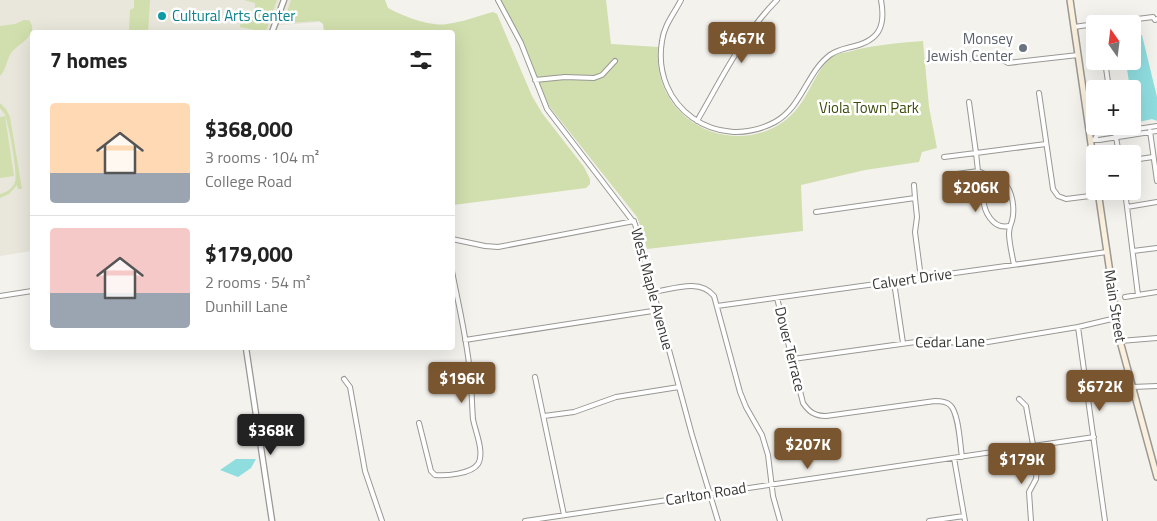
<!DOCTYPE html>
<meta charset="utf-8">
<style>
:root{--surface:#fff;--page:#f2f2f2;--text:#222;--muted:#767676;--line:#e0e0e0;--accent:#79562f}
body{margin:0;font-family:"Titillium Web",sans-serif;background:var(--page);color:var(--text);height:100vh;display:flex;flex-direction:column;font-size:19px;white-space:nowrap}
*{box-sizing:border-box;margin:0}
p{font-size:16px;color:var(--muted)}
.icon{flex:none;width:28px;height:28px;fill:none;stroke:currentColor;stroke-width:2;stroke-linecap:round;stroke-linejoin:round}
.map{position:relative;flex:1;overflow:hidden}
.sheet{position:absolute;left:30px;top:30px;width:425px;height:320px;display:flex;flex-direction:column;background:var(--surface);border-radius:5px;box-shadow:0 5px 20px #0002}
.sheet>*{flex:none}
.needle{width:32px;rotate:346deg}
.fabs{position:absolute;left:1086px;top:15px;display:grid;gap:10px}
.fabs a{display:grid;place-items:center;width:55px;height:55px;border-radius:5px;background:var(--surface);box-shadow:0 5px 20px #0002;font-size:25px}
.price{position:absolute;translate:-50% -42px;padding:0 11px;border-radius:5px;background:var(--accent);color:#fff;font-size:16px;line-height:32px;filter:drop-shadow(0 1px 2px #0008)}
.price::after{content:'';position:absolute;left:50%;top:30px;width:15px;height:11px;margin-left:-8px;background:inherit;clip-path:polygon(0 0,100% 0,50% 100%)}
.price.selected{background:#222;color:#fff}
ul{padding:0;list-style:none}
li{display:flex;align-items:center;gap:15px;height:125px;padding:0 20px}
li+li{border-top:1px solid var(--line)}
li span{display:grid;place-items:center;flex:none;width:140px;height:100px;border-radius:5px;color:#555}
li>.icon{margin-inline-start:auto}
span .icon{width:60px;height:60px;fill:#fffc;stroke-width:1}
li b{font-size:21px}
h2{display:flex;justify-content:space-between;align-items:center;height:60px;padding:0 20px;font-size:21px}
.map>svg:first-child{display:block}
</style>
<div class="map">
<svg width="1157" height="521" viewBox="0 0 1157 521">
<rect width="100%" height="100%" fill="#f3f2ed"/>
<!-- built -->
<path fill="#e9e7db" d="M 0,0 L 381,0 L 383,17 L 270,26 L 268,32 L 32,32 L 32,251 L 0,256 Z"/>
<!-- green -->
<path fill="#d1dead" d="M 134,0 L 150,0 L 148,32 L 129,32 L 130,10 L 134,8 Z
M 244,0 L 277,0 L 266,31 L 264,32 L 240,27 L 241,16 L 244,14 L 255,14 L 255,3 Z
M 291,0 L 385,0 L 388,8 C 403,16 430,27 447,24 C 463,22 478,16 493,12 L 497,14 L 532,96 L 542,113 L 584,167 L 590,179 L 590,184 L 586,188 L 453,205 L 452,32 L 324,32 L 323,24 L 319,21 L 285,23 L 284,21 Z
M 499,0 L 606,0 L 611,44 L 658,47 C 656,75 665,100 687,118 C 720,145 773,142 799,106 C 811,91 817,68 833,56 C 837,53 843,53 848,52 C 872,45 898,43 923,41 L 929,107 L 937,148 L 922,152 L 919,162 L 865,170 L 801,185 L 803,231 L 647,249 L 642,230 L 637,217 L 549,106 L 522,42 Z
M 24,20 L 29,20 C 41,37 16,43 10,55 C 6,62 6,70 0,76 L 0,26 L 15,24 Z
M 0,103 L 6,109 L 10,117 L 22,189 L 18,189 L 17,185 L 9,194 L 0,198 L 0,194 C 7,192 12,189 15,182 C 18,174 9,125 5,116 L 14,176 L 0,178 L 0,117 L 6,116 L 0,108 Z"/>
<!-- water -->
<path fill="#8fdddf" d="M 1142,35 L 1157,97 L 1157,121 L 1152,119 L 1139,122 L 1135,119 L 1132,89 L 1130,89 L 1127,69 L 1117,63 L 1117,61 L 1132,61 L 1133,36 Z
M 236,459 L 256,459 L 251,468 L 238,477 L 220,470 Z"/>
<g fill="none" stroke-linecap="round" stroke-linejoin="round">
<defs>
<path id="minor" d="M 498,0 L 521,43 L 547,109 L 635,224 L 692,435 L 718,521
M 681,0 C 674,14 664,25 662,41 C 651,107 717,153 775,122 C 802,107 807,72 830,55 C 837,50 843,49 851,47 C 879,41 886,27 881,0
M 1098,24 L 1153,17 L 1155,20 L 1157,19
M 1074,27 L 1095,24
M 953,59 L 999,58 L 1008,63 L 1078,55
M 1105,61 L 1109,89
M 535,80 L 565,77 L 594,78 L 602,75 L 615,61
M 1039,93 L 1053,189 L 1058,196 L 1066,199 L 1098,195
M 697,121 C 721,80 743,34 777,0
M 1114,126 L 1119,154
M 1150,131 L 1157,181
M 1095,139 L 1097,135 L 1157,126
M 1091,140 L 1099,140 L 1157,131
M 944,157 L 976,153 L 969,102
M 1132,160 L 1153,157
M 978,171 L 976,153 L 1046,144
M 950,175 L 978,171 L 1004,183 C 1013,191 1015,210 1012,221 C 1010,226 1009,228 1009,233 C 1009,243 1012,254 1014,265
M 996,179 C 991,184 986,188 984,196 C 982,210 993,230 1009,226
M 914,185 L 915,198
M 1125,191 L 1138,295
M 1127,207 L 1157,202
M 816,212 L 915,198 L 917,217 L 915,232 L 921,278
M 452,239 L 485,246 L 498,247 L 634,221
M 1133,251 L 1157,248
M 894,282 L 903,343
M 654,292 C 673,289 700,278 714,296 L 740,392 L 746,407 L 762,435 L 768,455 L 773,496 L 780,521
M 0,296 L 32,291
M 1125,297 L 1157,292
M 777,298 L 803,403 C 809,412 815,416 826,416 L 935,401 C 940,401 946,401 950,405 C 959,413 960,445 962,457
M 717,306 L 1107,252
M 465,340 L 659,310
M 1120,341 L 1157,338
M 793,359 L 930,340 L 967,344 L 982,343 L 1078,327
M 535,377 L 564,515
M 344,379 L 350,387 L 365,471 L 382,521
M 1132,387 L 1157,386
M 1019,399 L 1026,406 L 1037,467 L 1036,479 L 1029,492 L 1031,521
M 544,416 L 574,412 L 616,397 L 679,387
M 419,423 L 431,471 L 435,475 C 446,476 471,474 478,464 C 485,452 475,431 473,419 C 472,407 472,396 471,384 C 469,347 459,308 452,271
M 954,458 L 965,521
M 525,521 L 1094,437
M 929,521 L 964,516
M 1105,521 L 1078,327 L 1116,318"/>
<path id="tertiary" d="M 272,32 L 284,0
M 246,348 L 272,521"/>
<path id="secondary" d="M 1070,0 L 1095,171
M 1098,191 L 1120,341 L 1157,477"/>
</defs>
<!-- minor casing -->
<use href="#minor" stroke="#999894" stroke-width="6"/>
<!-- tertiary casing -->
<use href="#tertiary" stroke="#999894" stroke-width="7"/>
<!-- secondary casing -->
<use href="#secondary" stroke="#999894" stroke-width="8"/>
<!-- minor -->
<use href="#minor" stroke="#fff" stroke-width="4"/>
<!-- tertiary -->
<use href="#tertiary" stroke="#fff" stroke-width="4.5"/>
<!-- secondary -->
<use href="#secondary" stroke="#fbf0dd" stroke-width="5"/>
</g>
<!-- markers -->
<circle fill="#0f9aa8" stroke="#fff" stroke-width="2" cx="162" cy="16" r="5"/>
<circle fill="#6b7280" stroke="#fff" stroke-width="2" cx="1023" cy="48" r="5"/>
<g text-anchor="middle" stroke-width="5" stroke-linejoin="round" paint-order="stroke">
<!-- culture labels -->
<g font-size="15" fill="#0d838f" stroke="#fff" text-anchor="start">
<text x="172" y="21">Cultural Arts Center</text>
</g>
<!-- worship labels -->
<g font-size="15" fill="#5b616d" stroke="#fff" text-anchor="end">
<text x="1013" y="44">Monsey<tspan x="1013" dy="17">Jewish Center</tspan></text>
</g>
<!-- park labels -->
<g font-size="15" fill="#3f4b0c" stroke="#fff">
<text x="869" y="113">Viola Town Park</text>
</g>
<!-- street labels -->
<g font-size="15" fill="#383836" stroke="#fff">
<text transform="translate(912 279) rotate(-8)" y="5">Calvert Drive</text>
<text transform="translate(652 289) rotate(75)" y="5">West Maple Avenue</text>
<text transform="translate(1115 306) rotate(81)" y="5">Main Street</text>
<text transform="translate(950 342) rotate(-1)" y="5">Cedar Lane</text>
<text transform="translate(790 349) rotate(76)" y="5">Dover Terrace</text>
<text transform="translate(706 494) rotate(-9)" y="5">Carlton Road</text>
</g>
</g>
</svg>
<div class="fabs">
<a><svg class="needle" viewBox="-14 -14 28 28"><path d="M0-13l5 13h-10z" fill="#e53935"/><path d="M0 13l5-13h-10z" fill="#767676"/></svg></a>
<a>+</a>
<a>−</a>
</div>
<b class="price" style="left:742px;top:64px">$467K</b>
<b class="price" style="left:976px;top:213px">$206K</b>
<b class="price" style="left:462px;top:404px">$196K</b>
<b class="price" style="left:1100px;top:412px">$672K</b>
<b class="price selected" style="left:271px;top:456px">$368K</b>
<b class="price" style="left:808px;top:470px">$207K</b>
<b class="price" style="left:1022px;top:485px">$179K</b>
<section class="sheet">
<h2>7 homes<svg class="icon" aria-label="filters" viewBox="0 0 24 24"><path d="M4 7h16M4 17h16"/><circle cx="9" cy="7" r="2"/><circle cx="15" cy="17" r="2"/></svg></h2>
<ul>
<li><span style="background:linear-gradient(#ffd9b3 70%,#9aa5b1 0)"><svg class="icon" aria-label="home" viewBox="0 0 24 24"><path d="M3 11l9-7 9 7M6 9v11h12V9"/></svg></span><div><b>$368,000</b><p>3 rooms · 104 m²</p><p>College Road</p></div></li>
<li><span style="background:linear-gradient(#f6c9c9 65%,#9aa5b1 0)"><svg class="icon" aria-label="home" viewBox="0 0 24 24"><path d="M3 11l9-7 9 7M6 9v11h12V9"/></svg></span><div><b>$179,000</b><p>2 rooms · 54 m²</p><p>Dunhill Lane</p></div></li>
</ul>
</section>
</div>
